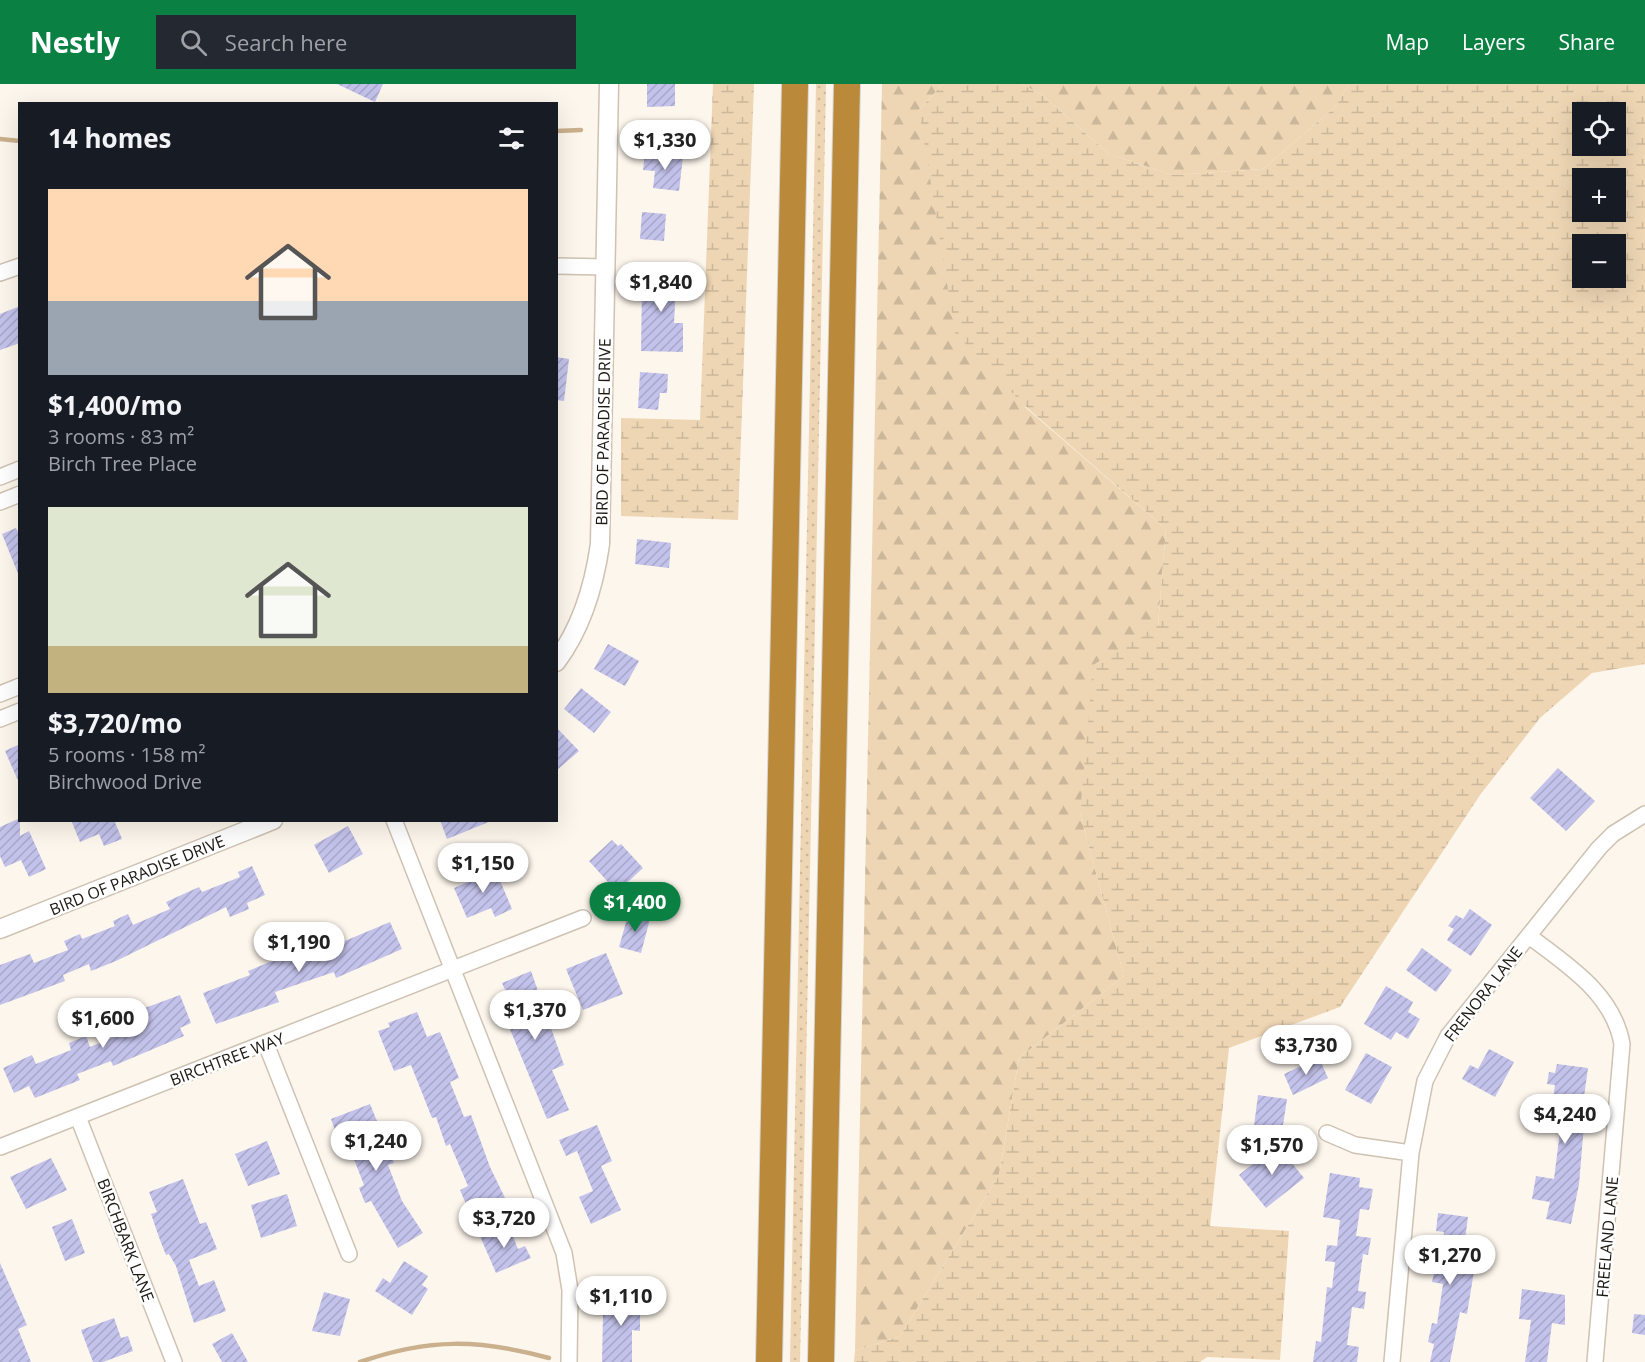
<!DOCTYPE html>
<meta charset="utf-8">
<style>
:root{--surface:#171b24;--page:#242831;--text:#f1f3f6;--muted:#9ea1a6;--accent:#0b8043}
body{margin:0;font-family:"Open Sans",sans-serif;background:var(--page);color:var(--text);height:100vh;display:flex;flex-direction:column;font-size:22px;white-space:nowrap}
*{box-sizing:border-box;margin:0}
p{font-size:20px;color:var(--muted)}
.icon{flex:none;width:33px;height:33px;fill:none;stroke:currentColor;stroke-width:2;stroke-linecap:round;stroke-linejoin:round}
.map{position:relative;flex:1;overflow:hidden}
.drawer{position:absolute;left:18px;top:18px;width:540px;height:720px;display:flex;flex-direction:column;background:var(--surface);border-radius:0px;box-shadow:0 6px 24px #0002}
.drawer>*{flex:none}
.fabs{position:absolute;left:1572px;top:18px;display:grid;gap:12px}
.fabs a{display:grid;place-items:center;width:54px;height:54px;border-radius:0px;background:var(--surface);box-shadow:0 6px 24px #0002;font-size:30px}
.price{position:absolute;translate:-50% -51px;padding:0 14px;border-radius:21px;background:#fff;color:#222;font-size:20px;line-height:39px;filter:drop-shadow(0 2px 3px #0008)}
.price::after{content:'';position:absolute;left:50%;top:36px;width:18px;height:14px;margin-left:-9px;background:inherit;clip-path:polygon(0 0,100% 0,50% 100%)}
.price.current{background:var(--accent);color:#fff}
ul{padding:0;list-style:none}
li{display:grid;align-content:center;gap:12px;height:318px;padding:0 30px}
li span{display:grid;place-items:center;height:186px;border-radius:0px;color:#555}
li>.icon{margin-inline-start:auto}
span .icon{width:108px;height:108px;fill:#fffc;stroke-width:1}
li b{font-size:26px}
h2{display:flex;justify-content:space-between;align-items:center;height:72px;padding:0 30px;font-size:26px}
header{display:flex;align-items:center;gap:36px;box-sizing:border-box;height:84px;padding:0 30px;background:var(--accent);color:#fff}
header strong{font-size:28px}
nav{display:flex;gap:33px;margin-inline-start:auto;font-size:21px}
.search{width:420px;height:54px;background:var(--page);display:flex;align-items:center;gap:15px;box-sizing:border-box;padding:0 21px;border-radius:0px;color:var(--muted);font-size:22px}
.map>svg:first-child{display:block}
</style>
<header>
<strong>Nestly</strong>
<div class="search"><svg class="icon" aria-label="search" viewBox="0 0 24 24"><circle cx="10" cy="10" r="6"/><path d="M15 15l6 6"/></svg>Search here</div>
<nav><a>Map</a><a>Layers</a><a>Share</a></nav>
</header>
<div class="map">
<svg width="1645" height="1278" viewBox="0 0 1645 1278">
<defs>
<pattern id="grass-dots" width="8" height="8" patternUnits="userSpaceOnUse" patternTransform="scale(1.5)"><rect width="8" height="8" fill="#eed6b4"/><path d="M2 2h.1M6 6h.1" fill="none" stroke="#ccb79a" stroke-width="1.8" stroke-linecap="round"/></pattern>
<pattern id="forest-firs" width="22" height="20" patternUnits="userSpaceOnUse" patternTransform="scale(1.5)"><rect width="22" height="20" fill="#eed6b4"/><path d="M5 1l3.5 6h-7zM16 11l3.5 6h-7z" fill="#ccb79a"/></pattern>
<pattern id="wetland-marsh" width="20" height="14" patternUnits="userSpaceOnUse" patternTransform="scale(1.5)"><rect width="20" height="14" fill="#eed6b4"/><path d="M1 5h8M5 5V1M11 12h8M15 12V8" fill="none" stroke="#ccb79a"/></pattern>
<pattern id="building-hatch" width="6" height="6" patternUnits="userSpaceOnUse" patternTransform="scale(1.5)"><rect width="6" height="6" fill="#c3c2eb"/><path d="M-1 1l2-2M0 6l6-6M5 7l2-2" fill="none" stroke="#a7a6c8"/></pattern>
</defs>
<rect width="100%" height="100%" fill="#fdf6ec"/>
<!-- grass -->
<path fill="url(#grass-dots)" d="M 816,0 L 826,0 L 800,1278 L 790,1278 Z"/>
<!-- forest -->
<path fill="url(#forest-firs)" d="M 882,0 L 943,0 L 919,26 L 1025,323 L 1166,445 L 1158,541 L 1080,730 L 1124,892 L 1019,974 L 999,1091 L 900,1252 L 855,1267 Z
M 1021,0 L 1349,0 L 1335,23 L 1263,85 L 1172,91 L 1109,70 L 1041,10 Z"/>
<!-- wetland -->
<path fill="url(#wetland-marsh)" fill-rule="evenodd" d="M 713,0 L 754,0 L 738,436 L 621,432 L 621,334 L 700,336 Z
M 943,0 L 1021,0 L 1041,10 L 1109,70 L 1172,91 L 1263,85 L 1335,23 L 1349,0 L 1645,0 L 1645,580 L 1592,589 L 1540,634 L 1480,711 L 1340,923 L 1229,964 L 1210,1142 L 1289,1147 L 1280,1276 L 1207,1273 L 1200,1278 L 854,1278 L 855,1267 L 900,1252 L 999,1091 L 1019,974 L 1124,892 L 1080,730 L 1093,581 L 1158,541 L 1166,445 L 1025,322 L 955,249 L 919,26 ZM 1582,28 L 1616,28 L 1616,62 L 1582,62 ZM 1582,94 L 1616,94 L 1616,128 L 1582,128 ZM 1582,160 L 1616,160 L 1616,194 L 1582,194 Z"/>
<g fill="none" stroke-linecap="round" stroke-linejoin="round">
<!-- stream -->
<path stroke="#cab08c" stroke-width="4.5" d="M 556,47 L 581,46
M 0,55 L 20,57
M 360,1278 C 429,1254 479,1255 549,1274"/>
</g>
<!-- building -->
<path fill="url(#building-hatch)" d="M 337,0 L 383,0 L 375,18 Z
M 647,0 L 675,0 L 675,22 L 647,23 Z
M 645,69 L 683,73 L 679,107 L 653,104 L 655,87 L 643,86 Z
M 642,128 L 666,130 L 664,157 L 640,155 Z
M 653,181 L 677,182 L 674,239 L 683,239 L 683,268 L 641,267 L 642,201 L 652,201 Z
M 20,222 L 20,259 L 0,266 L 0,230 Z
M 556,273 L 569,275 L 564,317 L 556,316 Z
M 640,288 L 668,290 L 667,309 L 660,309 L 658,326 L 638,324 Z
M 16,444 L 20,451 L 19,492 L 2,450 Z
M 637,455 L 671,459 L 669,484 L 635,480 Z
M 608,560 L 639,577 L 625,602 L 594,585 Z
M 581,604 L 611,628 L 594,649 L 564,625 Z
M 556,643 L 579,667 L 556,687 Z
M 20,660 L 20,701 L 5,667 Z
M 1558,684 L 1595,717 L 1566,747 L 1530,714 Z
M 20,734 L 20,752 L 29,747 L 46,785 L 29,793 L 21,776 L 5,783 L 0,772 L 0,743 Z
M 71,736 L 114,736 L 122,755 L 104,762 L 99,750 L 80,758 Z
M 440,736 L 491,736 L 491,737 L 447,755 Z
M 348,742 L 363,770 L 329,789 L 314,761 Z
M 612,756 L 618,762 L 621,760 L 643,784 L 617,808 L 589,777 Z
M 493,780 L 512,825 L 495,833 L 491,824 L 467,834 L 454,804 L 473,796 L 470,790 Z
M 252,782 L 265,811 L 247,819 L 249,825 L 230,833 L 226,823 L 116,877 L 91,887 L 89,880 L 63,891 L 65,897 L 0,921 L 0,881 L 30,870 L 34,879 L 68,866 L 64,857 L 80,850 L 82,855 L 115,842 L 113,837 L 128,830 L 133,841 L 170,825 L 166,818 L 199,803 L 202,808 L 240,793 L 238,788 Z
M 1470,825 L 1492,841 L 1471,872 L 1447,856 L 1454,845 L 1448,842 L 1456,831 L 1463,835 Z
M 629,828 L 650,835 L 641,869 L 619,863 Z
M 390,838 L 402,865 L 336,894 L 334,888 L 275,908 L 279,918 L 216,940 L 203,909 L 250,891 L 248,887 L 289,870 L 293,879 L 319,869 L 317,865 L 340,857 L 340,859 Z
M 1422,864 L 1452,886 L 1436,908 L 1406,886 Z
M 606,869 L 623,910 L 583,926 L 566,885 Z
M 531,887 L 564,981 L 552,986 L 569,1026 L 547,1035 L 500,921 L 510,917 L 502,899 Z
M 1386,902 L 1413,918 L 1408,928 L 1420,935 L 1408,955 L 1396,948 L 1391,956 L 1364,940 Z
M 180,911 L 191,939 L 180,944 L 184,952 L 113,982 L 111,977 L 77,990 L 80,996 L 35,1014 L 29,1002 L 14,1009 L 3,984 L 32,971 L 36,980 L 71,966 L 69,959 L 86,952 L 90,963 L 121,950 L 115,935 Z
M 417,928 L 427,953 L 440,948 L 459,994 L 450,998 L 464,1033 L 471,1031 L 490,1083 L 506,1116 L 478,1128 L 473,1116 L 466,1120 L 460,1106 L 468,1102 L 450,1060 L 446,1062 L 436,1033 L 432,1034 L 411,981 L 394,987 L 378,947 L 390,943 L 388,939 Z
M 1489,965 L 1514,978 L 1495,1013 L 1462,995 L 1470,981 L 1478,985 Z
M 1366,969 L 1392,983 L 1371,1020 L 1345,1006 Z
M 1319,974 L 1328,994 L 1293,1011 L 1284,990 Z
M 1557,980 L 1588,984 L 1580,1041 L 1584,1041 L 1579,1100 L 1571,1140 L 1546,1135 L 1550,1118 L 1532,1115 L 1536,1092 L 1554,1095 L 1563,1023 L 1552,1022 L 1555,1001 L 1547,1000 L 1549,988 L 1555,989 Z
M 1258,1011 L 1287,1015 L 1281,1054 L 1253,1050 Z
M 370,1020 L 394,1079 L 388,1081 L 402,1117 L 423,1149 L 398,1164 L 371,1117 L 365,1119 L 359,1104 L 364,1101 L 348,1060 L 341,1063 L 331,1035 Z
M 597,1041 L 612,1077 L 601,1082 L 621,1126 L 591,1140 L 579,1113 L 593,1107 L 577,1067 L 566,1072 L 559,1056 Z
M 267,1057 L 280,1090 L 248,1102 L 235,1070 Z
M 1277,1061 L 1304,1094 L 1266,1124 L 1239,1091 Z
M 51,1074 L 67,1106 L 26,1125 L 10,1093 Z
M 1330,1089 L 1360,1094 L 1359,1103 L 1373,1105 L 1369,1126 L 1360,1125 L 1356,1152 L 1371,1154 L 1368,1171 L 1363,1170 L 1358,1207 L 1366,1208 L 1364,1225 L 1352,1223 L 1347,1261 L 1359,1263 L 1357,1278 L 1313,1278 L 1316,1257 L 1321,1258 L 1327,1203 L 1332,1204 L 1335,1178 L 1325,1177 L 1327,1161 L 1337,1162 L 1340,1136 L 1323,1133 Z
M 183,1095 L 200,1140 L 206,1138 L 217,1165 L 189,1176 L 199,1202 L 214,1196 L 226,1227 L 194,1239 L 176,1182 L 169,1170 L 166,1171 L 160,1156 L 151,1130 L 157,1128 L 149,1108 Z
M 287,1110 L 297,1142 L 261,1154 L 251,1121 Z
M 1438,1129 L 1468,1133 L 1461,1185 L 1474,1187 L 1467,1230 L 1460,1228 L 1450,1278 L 1430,1278 L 1434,1260 L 1428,1258 L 1432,1239 L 1437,1240 L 1443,1200 L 1432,1198 L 1436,1180 L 1439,1181 L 1444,1148 L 1436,1147 Z
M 72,1135 L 85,1169 L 65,1177 L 52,1143 Z
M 508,1140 L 518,1165 L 525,1162 L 531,1174 L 496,1189 L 480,1152 Z
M 404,1177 L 428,1192 L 422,1201 L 428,1205 L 412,1231 L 375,1207 L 383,1194 L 390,1199 Z
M 0,1179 L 27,1241 L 18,1245 L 31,1278 L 0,1278 Z
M 1522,1205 L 1565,1211 L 1565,1241 L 1552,1239 L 1547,1278 L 1525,1278 L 1531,1236 L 1519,1235 Z
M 324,1208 L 350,1215 L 340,1252 L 312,1247 Z
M 612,1208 L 640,1209 L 640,1247 L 632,1246 L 632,1278 L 602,1278 L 603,1230 L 612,1230 Z
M 1634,1230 L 1645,1231 L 1645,1251 L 1632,1249 Z
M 114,1234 L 121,1254 L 128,1252 L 133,1267 L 103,1278 L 93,1278 L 81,1246 Z
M 232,1249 L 248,1278 L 222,1278 L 212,1260 Z"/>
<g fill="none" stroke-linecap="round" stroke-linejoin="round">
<defs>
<path id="minor" d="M 556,182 L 606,183
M 0,189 L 20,182
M 0,393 L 20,385
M 0,418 L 20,410
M 0,610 L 20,602
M 0,635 L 20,627
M 394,736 L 564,1169 L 570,1206 L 569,1278
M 1529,852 C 1567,881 1613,909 1622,960 L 1595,1278
M 266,960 L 349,1170
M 78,1033 L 174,1278
M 1327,1049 L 1355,1061 L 1411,1069
M 0,1063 L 583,834
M 1392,1278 L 1411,1069 L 1425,997 L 1448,952 L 1599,764 L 1613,750 L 1645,730"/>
<path id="tertiary" d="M 556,578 C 582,543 594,503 600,460 L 609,0
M 0,845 L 273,736"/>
<path id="motorway" d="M 769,1278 L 795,0
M 821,1278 L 847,0"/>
</defs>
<!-- minor casing -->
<use href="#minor" stroke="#cec2b2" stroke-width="18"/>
<!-- tertiary casing -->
<use href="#tertiary" stroke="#cec2b2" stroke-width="21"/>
<!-- motorway casing -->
<use href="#motorway" stroke="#d6d5d4" stroke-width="28"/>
<!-- minor -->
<use href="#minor" stroke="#fff" stroke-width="15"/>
<!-- tertiary -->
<use href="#tertiary" stroke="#fff" stroke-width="18"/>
<!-- motorway -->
<use href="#motorway" stroke="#ba893a" stroke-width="26"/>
</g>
<g text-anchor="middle" stroke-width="5" stroke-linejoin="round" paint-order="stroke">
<!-- street labels -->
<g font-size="16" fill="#1c1812" stroke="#fff">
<text transform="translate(603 348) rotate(-89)" y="6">BIRD OF PARADISE DRIVE</text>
<text transform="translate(137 791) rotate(-22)" y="6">BIRD OF PARADISE DRIVE</text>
<text transform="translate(1483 910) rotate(-52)" y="6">FRENORA LANE</text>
<text transform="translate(227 975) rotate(-21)" y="6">BIRCHTREE WAY</text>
<text transform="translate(1607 1153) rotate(-85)" y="6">FREELAND LANE</text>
<text transform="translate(126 1156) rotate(69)" y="6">BIRCHBARK LANE</text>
</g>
</g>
</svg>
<div class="fabs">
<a><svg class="icon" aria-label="locate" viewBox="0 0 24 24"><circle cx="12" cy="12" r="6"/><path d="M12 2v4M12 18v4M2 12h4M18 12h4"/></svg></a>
<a>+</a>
<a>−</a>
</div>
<b class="price" style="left:665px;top:87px">$1,330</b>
<b class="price" style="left:661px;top:229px">$1,840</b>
<b class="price" style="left:483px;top:810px">$1,150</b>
<b class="price current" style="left:635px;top:849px">$1,400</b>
<b class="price" style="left:299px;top:889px">$1,190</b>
<b class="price" style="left:535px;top:957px">$1,370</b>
<b class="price" style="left:103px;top:965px">$1,600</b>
<b class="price" style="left:1306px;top:992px">$3,730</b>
<b class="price" style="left:1565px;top:1061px">$4,240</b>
<b class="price" style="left:376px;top:1088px">$1,240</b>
<b class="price" style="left:1272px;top:1092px">$1,570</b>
<b class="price" style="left:504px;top:1165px">$3,720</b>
<b class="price" style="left:1450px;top:1202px">$1,270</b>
<b class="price" style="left:621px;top:1243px">$1,110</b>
<section class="drawer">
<h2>14 homes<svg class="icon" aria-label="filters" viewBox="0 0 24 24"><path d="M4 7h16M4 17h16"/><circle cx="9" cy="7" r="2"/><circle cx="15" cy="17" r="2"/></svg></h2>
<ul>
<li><span style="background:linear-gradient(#ffd9b3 60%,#9aa5b1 0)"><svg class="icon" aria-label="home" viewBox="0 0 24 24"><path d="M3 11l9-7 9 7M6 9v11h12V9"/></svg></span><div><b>$1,400/mo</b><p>3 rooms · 83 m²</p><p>Birch Tree Place</p></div></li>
<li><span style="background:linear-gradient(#dfe7d0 75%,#c2b280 0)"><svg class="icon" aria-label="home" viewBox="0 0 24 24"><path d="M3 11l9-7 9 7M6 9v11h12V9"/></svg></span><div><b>$3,720/mo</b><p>5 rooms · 158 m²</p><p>Birchwood Drive</p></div></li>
</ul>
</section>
</div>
